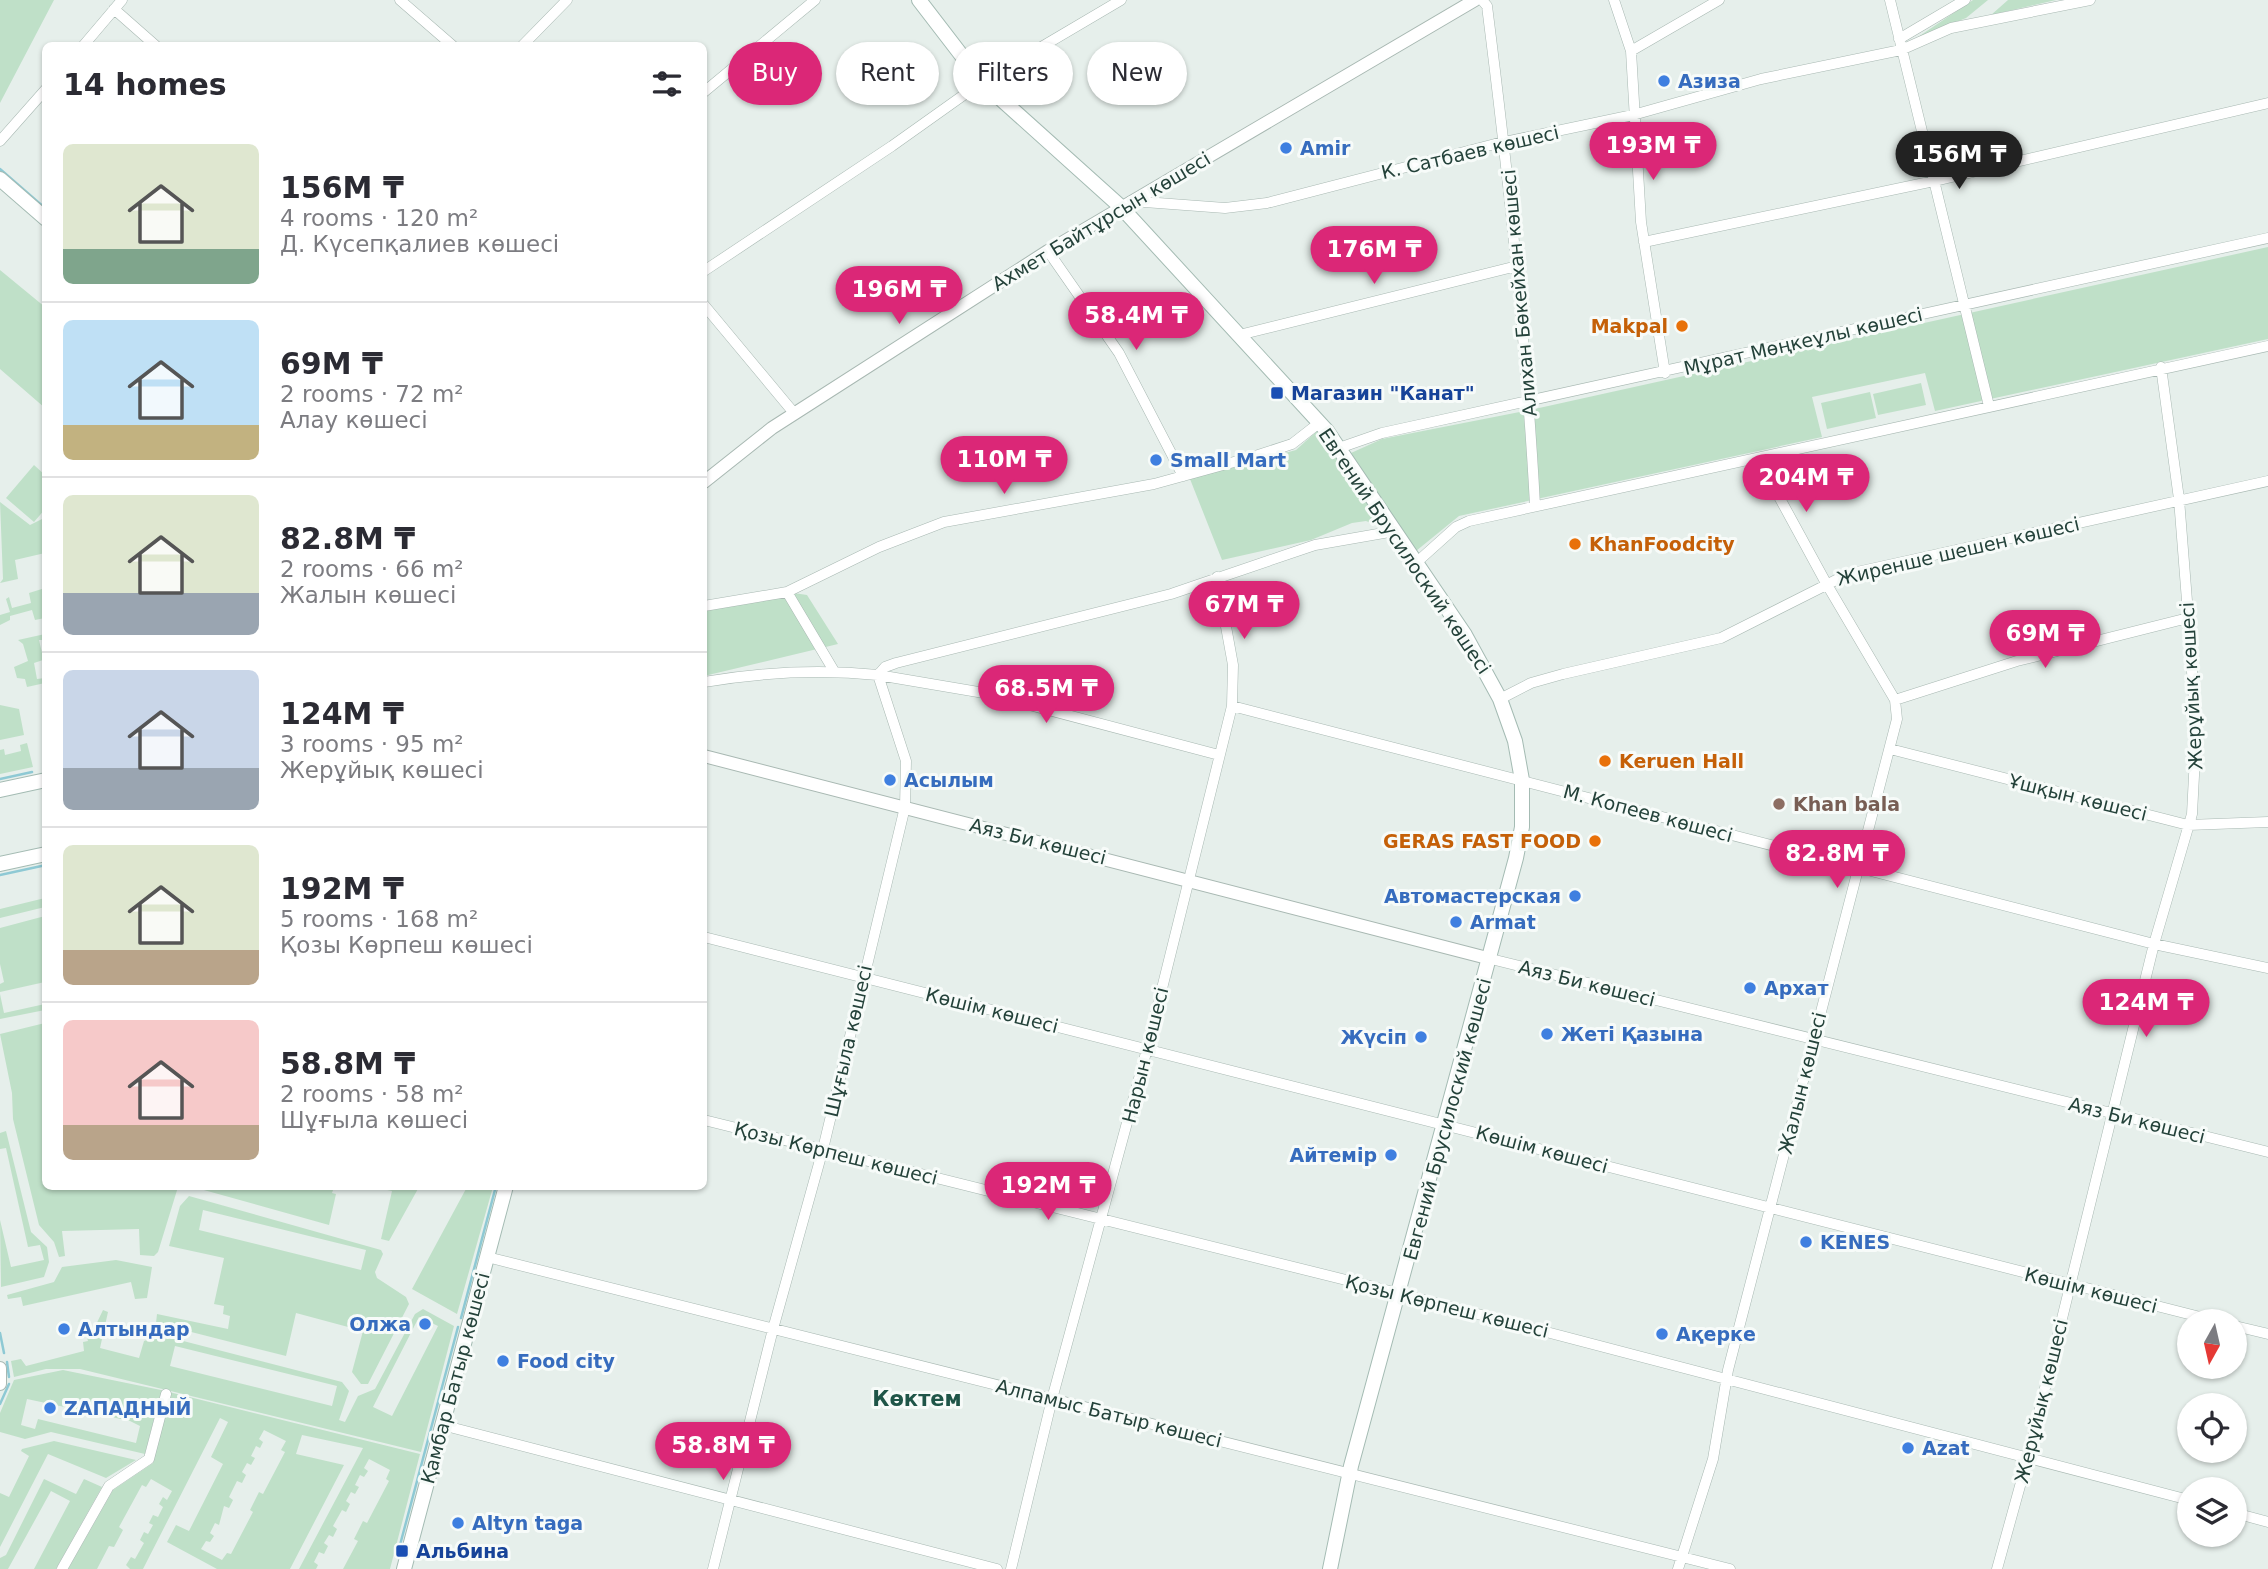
<!DOCTYPE html>
<meta charset="utf-8">
<style>
:root{--surface:#fff;--page:#f2f2f3;--text:#2b2b33;--muted:#7c7c81;--line:#e1e1e2;--accent:#db2777}
body{margin:0;font-family:"DejaVu Sans",sans-serif;background:var(--page);color:var(--text);height:100vh;display:flex;flex-direction:column;font-size:26px;white-space:nowrap}
*{box-sizing:border-box;margin:0}
p{font-size:23px;color:var(--muted)}
.icon{flex:none;width:38px;height:38px;fill:none;stroke:currentColor;stroke-width:2;stroke-linecap:round;stroke-linejoin:round}
.map{position:relative;flex:1;overflow:hidden}
.side{position:absolute;left:42px;top:42px;width:665px;height:1148px;display:flex;flex-direction:column;background:var(--surface);border-radius:10px;box-shadow:0 2px 5px #0004}
.side>*{flex:none}
.guide{position:absolute;left:728px;top:42px;width:665px;height:63px;display:flex;gap:14px}
.needle{width:46px;rotate:188deg}
.buttons{position:absolute;left:2177px;top:1309px;display:grid;gap:14px}
.buttons a{display:grid;place-items:center;width:70px;height:70px;border-radius:50%;background:var(--surface);box-shadow:0 2px 5px #0004;font-size:35px}
.price{position:absolute;translate:-50% -60px;padding:0 16px;border-radius:24px;background:var(--accent);color:#fff;font-size:23px;line-height:46px;filter:drop-shadow(0 2px 4px #0008)}
.price::after{content:'';position:absolute;left:50%;top:42px;width:21px;height:16px;margin-left:-10px;background:inherit;clip-path:polygon(0 0,100% 0,50% 100%)}
.price.on{background:#222;color:#fff}
ul{padding:0;list-style:none}
li{display:flex;align-items:center;gap:21px;height:175px;padding:0 21px}
li+li{border-top:2px solid var(--line)}
li span{display:grid;place-items:center;flex:none;width:196px;height:140px;border-radius:10px;color:#555}
li>.icon{margin-inline-start:auto}
span .icon{width:84px;height:84px;fill:#fffc;stroke-width:1}
li b{font-size:30px}
h2{display:flex;justify-content:space-between;align-items:center;height:84px;padding:0 21px;font-size:30px}
.chip{padding:0 24px;border-radius:32px;background:var(--surface);box-shadow:0 2px 5px #0004;font-size:24px;line-height:63px}
.chip.on{background:var(--accent);color:#fff}
.map>svg:first-child{display:block}
</style>
<div class="map">
<svg width="2268" height="1569" viewBox="0 0 2268 1569">
<rect width="100%" height="100%" fill="#e6efeb"/>
<!-- green -->
<path fill="#bfe0c8" fill-rule="evenodd" d="M 0,0 L 54,0 L 0,103 Z
M 1973,0 L 1988,0 L 1966,18 L 1915,39 Z
M 2008,0 L 2056,0 L 1991,15 Z
M 2268,247 L 2268,339 L 1935,411 L 1925,373 L 1812,397 L 1822,437 L 1459,516 L 1416,551 L 1351,453 L 1382,439 L 1530,410 Z
M 0,270 L 45,307 L 45,347 L 42,349 L 45,353 L 45,408 L 0,369 Z
M 1921,383 L 1926,405 L 1878,415 L 1873,394 Z
M 1870,392 L 1876,418 L 1827,429 L 1821,403 Z
M 1317,431 L 1384,528 L 1366,521 L 1352,523 L 1311,540 L 1222,560 L 1190,479 L 1296,450 Z
M 34,465 L 45,475 L 46,508 L 34,522 L 6,498 Z
M 0,502 L 30,525 L 46,517 L 45,553 L 15,560 L 18,579 L 0,583 L 3,579 Z
M 45,588 L 45,618 L 35,620 L 32,610 L 10,616 L 10,620 L 0,625 L 0,615 L 10,612 L 6,599 L 9,597 L 12,608 L 31,603 L 29,593 Z
M 787,592 L 807,595 L 838,644 L 704,676 L 704,606 Z
M 45,634 L 45,640 L 39,640 L 43,657 L 45,657 L 45,670 L 43,660 L 34,663 L 37,679 L 45,678 L 45,683 L 27,687 L 25,679 L 17,678 L 14,667 L 28,661 L 23,644 L 18,640 Z
M 0,705 L 19,709 L 24,735 L 0,740 Z
M 27,743 L 33,767 L 0,774 L 0,750 L 4,749 L 5,755 L 21,751 L 20,745 Z
M 45,898 L 45,907 L 0,918 L 0,909 Z
M 45,916 L 45,982 L 0,992 L 0,984 L 4,982 L 0,964 L 0,928 Z
M 0,994 L 4,1013 L 45,1004 L 45,1010 L 0,1019 Z
M 45,1023 L 46,1186 L 178,1187 L 158,1252 L 154,1256 L 140,1255 L 139,1229 L 62,1231 L 65,1256 L 59,1257 L 54,1242 L 39,1225 L 13,1119 L 12,1093 L 0,1034 Z
M 6,1131 L 31,1232 L 47,1247 L 49,1262 L 44,1277 L 1,1287 L 0,1220 L 11,1267 L 44,1260 L 40,1245 L 28,1247 L 6,1148 L 0,1149 L 0,1133 Z
M 193,1187 L 334,1187 L 332,1193 L 336,1194 L 329,1225 Z
M 373,1187 L 419,1187 L 389,1241 L 381,1239 L 392,1191 Z
M 467,1187 L 493,1187 L 457,1314 L 412,1289 Z
M 189,1196 L 381,1250 L 383,1254 L 375,1272 L 377,1278 L 406,1297 L 409,1304 L 368,1384 L 361,1384 L 352,1372 L 363,1331 L 296,1313 L 286,1356 L 156,1323 L 157,1314 L 228,1329 L 230,1316 L 223,1314 L 224,1306 L 214,1304 L 224,1258 L 169,1246 L 180,1206 ZM 203,1210 L 366,1250 L 361,1270 L 199,1230 Z
M 116,1260 L 152,1267 L 147,1298 L 135,1299 L 131,1282 L 23,1306 L 21,1297 L 8,1299 L 7,1295 L 54,1282 L 62,1267 Z
M 423,1309 L 454,1326 L 421,1452 L 80,1369 L 46,1369 L 14,1377 L 11,1361 L 21,1359 L 26,1366 L 84,1351 L 83,1342 L 88,1341 L 86,1335 L 92,1333 L 103,1310 L 108,1312 L 100,1348 L 139,1358 L 144,1341 L 160,1335 L 342,1382 L 349,1391 L 339,1420 L 345,1422 L 358,1396 L 375,1389 L 415,1314 ZM 419,1317 L 438,1326 L 392,1416 L 373,1407 ZM 175,1346 L 337,1386 L 332,1406 L 170,1366 Z
M 63,1370 L 161,1390 L 420,1454 L 390,1569 L 343,1569 L 358,1541 L 354,1539 L 363,1521 L 367,1523 L 389,1481 L 386,1479 L 390,1470 L 369,1459 L 364,1468 L 368,1471 L 364,1477 L 360,1475 L 355,1485 L 359,1487 L 355,1494 L 351,1492 L 346,1501 L 350,1504 L 346,1512 L 342,1510 L 333,1526 L 337,1529 L 333,1537 L 329,1535 L 324,1543 L 328,1546 L 324,1554 L 319,1552 L 314,1562 L 318,1565 L 316,1569 L 299,1569 L 363,1448 L 302,1435 L 296,1454 L 344,1465 L 290,1569 L 217,1569 L 167,1542 L 176,1525 L 189,1531 L 223,1464 L 211,1457 L 228,1422 L 220,1418 L 143,1569 L 130,1569 L 126,1565 L 131,1557 L 135,1559 L 144,1543 L 140,1540 L 144,1532 L 148,1534 L 153,1525 L 149,1523 L 153,1515 L 158,1517 L 163,1507 L 159,1504 L 163,1497 L 167,1500 L 172,1491 L 151,1479 L 146,1487 L 142,1485 L 119,1527 L 123,1530 L 114,1547 L 109,1546 L 97,1569 L 68,1569 L 113,1490 L 153,1463 L 169,1398 L 160,1396 L 145,1454 L 51,1432 L 25,1439 L 0,1432 L 0,1413 L 14,1380 ZM 27,1399 L 130,1421 L 140,1426 L 136,1443 L 38,1419 L 35,1429 L 21,1425 ZM 264,1430 L 286,1441 L 281,1450 L 285,1452 L 263,1494 L 259,1492 L 250,1510 L 253,1512 L 231,1554 L 227,1553 L 222,1560 L 201,1549 L 206,1541 L 210,1542 L 214,1536 L 210,1533 L 215,1523 L 219,1525 L 224,1506 L 229,1508 L 233,1500 L 229,1497 L 237,1481 L 242,1483 L 246,1475 L 242,1472 L 247,1463 L 251,1465 L 255,1458 L 251,1456 L 256,1446 L 260,1448 L 263,1442 L 259,1439 Z
M 54,1441 L 136,1460 L 106,1478 L 48,1454 L 0,1547 L 0,1493 L 9,1497 L 29,1456 L 21,1451 L 22,1449 Z
M 44,1479 L 76,1494 L 84,1479 L 102,1487 L 56,1569 L 34,1569 L 70,1501 L 51,1491 L 8,1569 L 0,1569 L 0,1558 L 6,1555 Z"/>
<g fill="none" stroke-linecap="round" stroke-linejoin="round">
<!-- stream -->
<path stroke="#8ec9d4" stroke-width="2.5" d="M 0,169 L 46,209
M 0,779 L 32,772
M 0,875 L 46,865
M 461,1318 L 496,1186
M 0,1333 L 4,1353
M 7,1362 L 9,1377
M 0,1404 L 9,1384
M 400,1545 L 458,1327"/>
<defs>
<path id="minor" d="M 400,0 L 453,46
M 1482,0 L 1487,6 C 1508,172 1526,338 1535,505
M 1614,0 L 1631,51 L 1641,222 L 1665,373
M 1890,0 L 1989,406
M 114,9 L 156,46
M 1899,39 L 1965,0
M 83,46 L 122,0
M 522,46 L 567,0
M 1631,51 L 1719,0
M 704,92 L 815,0
M 0,141 L 46,89
M 1131,201 L 1225,208 L 1267,203 L 1495,144 L 1633,115 L 1761,79 L 1901,50 L 1951,28 L 2090,0
M 1644,242 L 1934,181 L 2268,103
M 1048,251 L 1119,353 L 1183,476
M 704,271 L 892,146 L 982,82 L 1121,0
M 704,305 L 794,413
M 1239,335 L 1517,266
M 1339,448 L 1382,433 L 2268,238
M 1417,562 L 1456,527 L 1469,521 L 2268,346
M 787,592 L 834,671
M 704,606 L 787,592 L 879,547 L 944,522 L 1154,484 L 1252,457 L 1292,444 L 1319,423
M 704,682 C 763,672 818,669 878,675 L 885,667 L 896,663 L 1171,594 L 1315,545 L 1395,531
M 1500,699 L 1531,683 L 1563,674 L 1721,638 L 1848,574 L 2268,481
M 1895,700 L 2017,661 L 2188,618
M 1232,706 L 2154,944 L 2268,968
M 1890,749 L 2188,825 L 2268,822
M 704,937 L 2216,1321
M 1491,959 L 2268,1152
M 704,1120 L 1382,1289 L 2189,1500
M 487,1257 L 1730,1569
M 2235,1326 L 2268,1334
M 442,1425 L 997,1569
M 2235,1513 L 2268,1522
M 62,1569 L 109,1486 L 149,1459 L 166,1394
M 713,1569 L 773,1329 L 823,1149 L 905,807 L 906,761 L 878,675 L 984,693 L 1219,755
M 1011,1569 L 1052,1399 L 1147,1049 L 1232,706 L 1233,665 L 1217,577
M 1678,1569 L 1713,1459 L 1728,1370 L 1897,719 L 1895,700 L 1826,583 L 1759,460
M 1997,1569 L 2028,1457 L 2154,944 L 2192,814 L 2196,737 L 2190,639 L 2179,499 L 2161,367"/>
<path id="tertiary" d="M 704,482 L 772,428 L 1048,251 L 1475,0
M 704,756 L 1491,959
M 0,1368 L 0,1384"/>
<path id="secondary" d="M 919,0 L 982,82 L 1121,207 L 1327,431 L 1465,635 L 1500,699 L 1515,741 L 1522,780 L 1522,827 L 1516,858 L 1351,1466 L 1330,1569
M 0,179 L 46,219
M 0,790 L 46,780
M 0,864 L 46,854
M 404,1569 L 506,1186"/>
</defs>
<!-- minor casing -->
<use href="#minor" stroke="#a8b8b2" stroke-width="11"/>
<!-- tertiary casing -->
<use href="#tertiary" stroke="#a8b8b2" stroke-width="14"/>
<!-- secondary casing -->
<use href="#secondary" stroke="#a4bbb3" stroke-width="16"/>
<!-- minor -->
<use href="#minor" stroke="#fff" stroke-width="10"/>
<!-- tertiary -->
<use href="#tertiary" stroke="#fff" stroke-width="12"/>
<!-- secondary -->
<use href="#secondary" stroke="#fff" stroke-width="14"/>
</g>
<!-- markers -->
<g fill="#3f7fe0" stroke="#f7fbf9" stroke-width="2.5">
<circle cx="1664" cy="81" r="7"/>
<circle cx="1286" cy="148" r="7"/>
<circle cx="1156" cy="460" r="7"/>
<circle cx="890" cy="780" r="7"/>
<circle cx="1575" cy="896" r="7"/>
<circle cx="1456" cy="922" r="7"/>
<circle cx="1750" cy="988" r="7"/>
<circle cx="1547" cy="1034" r="7"/>
<circle cx="1421" cy="1037" r="7"/>
<circle cx="1391" cy="1155" r="7"/>
<circle cx="1806" cy="1242" r="7"/>
<circle cx="425" cy="1324" r="7"/>
<circle cx="64" cy="1329" r="7"/>
<circle cx="1662" cy="1334" r="7"/>
<circle cx="503" cy="1361" r="7"/>
<circle cx="50" cy="1408" r="7"/>
<circle cx="1908" cy="1448" r="7"/>
<circle cx="458" cy="1523" r="7"/>
</g>
<g fill="#e8710a" stroke="#f7fbf9" stroke-width="2.5">
<circle cx="1682" cy="326" r="7"/>
<circle cx="1575" cy="544" r="7"/>
<circle cx="1605" cy="761" r="7"/>
<circle cx="1595" cy="841" r="7"/>
</g>
<g fill="#1a4fb4" stroke="#f7fbf9" stroke-width="2.5">
<rect x="1270" y="386" width="14" height="14" rx="3.5"/>
<rect x="395" y="1544" width="14" height="14" rx="3.5"/>
</g>
<circle fill="#8d6e63" stroke="#f7fbf9" stroke-width="2.5" cx="1779" cy="804" r="7"/>
<g text-anchor="middle" stroke-width="6" stroke-linejoin="round" paint-order="stroke">
<!-- shop labels -->
<g font-size="19" font-weight="bold" fill="#366cbe" stroke="#f7fbf9" text-anchor="start">
<text x="1678" y="88">Азиза</text>
<text x="1300" y="155">Amir</text>
<text x="1170" y="467">Small Mart</text>
<text x="904" y="787">Асылым</text>
<text x="1561" y="903" text-anchor="end">Автомастерская</text>
<text x="1470" y="929">Armat</text>
<text x="1764" y="995">Архат</text>
<text x="1561" y="1041">Жеті Қазына</text>
<text x="1407" y="1044" text-anchor="end">Жүсіп</text>
<text x="1377" y="1162" text-anchor="end">Айтемір</text>
<text x="1820" y="1249">KENES</text>
<text x="411" y="1331" text-anchor="end">Олжа</text>
<text x="78" y="1336">Алтындар</text>
<text x="1676" y="1341">Ақерке</text>
<text x="517" y="1368">Food city</text>
<text x="64" y="1415">ZАПАДНЫЙ</text>
<text x="1922" y="1455">Azat</text>
<text x="472" y="1530">Altyn taga</text>
</g>
<!-- street labels -->
<g font-size="19" fill="#24423a" stroke="#f7fbf9">
<text transform="translate(1470 152) rotate(-13)" y="7">К. Сатбаев көшесі</text>
<text transform="translate(1101 221) rotate(-31)" y="7">Ахмет Байтұрсын көшесі</text>
<text transform="translate(1519 293) rotate(-95)" y="7">Алихан Бөкейхан көшесі</text>
<text transform="translate(1803 341) rotate(-13)" y="7">Мұрат Мөңкеұлы көшесі</text>
<text transform="translate(1405 551) rotate(56)" y="7">Евгений Брусилоский көшесі</text>
<text transform="translate(1958 551) rotate(-13)" y="7">Жиренше шешен көшесі</text>
<text transform="translate(2191 686) rotate(-93)" y="7">Жерұйық көшесі</text>
<text transform="translate(2078 797) rotate(14)" y="7">Ұшқын көшесі</text>
<text transform="translate(1648 813) rotate(15)" y="7">М. Копеев көшесі</text>
<text transform="translate(1038 841) rotate(14)" y="7">Аяз Би көшесі</text>
<text transform="translate(1587 983) rotate(14)" y="7">Аяз Би көшесі</text>
<text transform="translate(992 1010) rotate(14)" y="7">Көшім көшесі</text>
<text transform="translate(848 1041) rotate(-77)" y="7">Шұғыла көшесі</text>
<text transform="translate(1145 1055) rotate(-76)" y="7">Нарын көшесі</text>
<text transform="translate(1802 1083) rotate(-76)" y="7">Жалын көшесі</text>
<text transform="translate(1447 1119) rotate(-75)" y="7">Евгений Брусилоский көшесі</text>
<text transform="translate(2137 1120) rotate(14)" y="7">Аяз Би көшесі</text>
<text transform="translate(1542 1149) rotate(15)" y="7">Көшім көшесі</text>
<text transform="translate(836 1153) rotate(14)" y="7">Қозы Көрпеш көшесі</text>
<text transform="translate(2091 1290) rotate(14)" y="7">Көшім көшесі</text>
<text transform="translate(1447 1306) rotate(14)" y="7">Қозы Көрпеш көшесі</text>
<text transform="translate(455 1378) rotate(-75)" y="7">Қамбар Батыр көшесі</text>
<text transform="translate(2041 1401) rotate(-76)" y="7">Жерұйық көшесі</text>
<text transform="translate(1109 1413) rotate(14)" y="7">Алпамыс Батыр көшесі</text>
</g>
<!-- food labels -->
<g font-size="19" font-weight="bold" fill="#c56008" stroke="#f7fbf9" text-anchor="end">
<text x="1668" y="333">Makpal</text>
<text x="1589" y="551" text-anchor="start">KhanFoodcity</text>
<text x="1619" y="768" text-anchor="start">Keruen Hall</text>
<text x="1581" y="848">GERAS FAST FOOD</text>
</g>
<!-- transit labels -->
<g font-size="19" font-weight="bold" fill="#164399" stroke="#f7fbf9" text-anchor="start">
<text x="1291" y="400">Магазин "Канат"</text>
<text x="416" y="1558">Альбина</text>
</g>
<!-- education labels -->
<g font-size="19" font-weight="bold" fill="#785e54" stroke="#f7fbf9" text-anchor="start">
<text x="1793" y="811">Khan bala</text>
</g>
<!-- neighbourhood labels -->
<g font-size="21" font-weight="bold" fill="#1f5548" stroke="#f7fbf9">
<text x="917" y="1406">Көктем</text>
</g>
</g>
</svg>
<div class="buttons">
<a><svg class="needle" viewBox="-14 -14 28 28"><path d="M0-13l5 13h-10z" fill="#e53935"/><path d="M0 13l5-13h-10z" fill="#7c7c81"/></svg></a>
<a><svg class="icon" aria-label="locate" viewBox="0 0 24 24"><circle cx="12" cy="12" r="6"/><path d="M12 2v4M12 18v4M2 12h4M18 12h4"/></svg></a>
<a><svg class="icon" aria-label="layers" viewBox="0 0 24 24"><path d="M12 4l9 5-9 5-9-5zM3 14l9 5 9-5"/></svg></a>
</div>
<b class="price" style="left:1653px;top:182px">193M ₸</b>
<b class="price on" style="left:1959px;top:191px">156M ₸</b>
<b class="price" style="left:1374px;top:286px">176M ₸</b>
<b class="price" style="left:899px;top:326px">196M ₸</b>
<b class="price" style="left:1136px;top:352px">58.4M ₸</b>
<b class="price" style="left:1004px;top:496px">110M ₸</b>
<b class="price" style="left:1806px;top:514px">204M ₸</b>
<b class="price" style="left:1244px;top:641px">67M ₸</b>
<b class="price" style="left:2045px;top:670px">69M ₸</b>
<b class="price" style="left:1046px;top:725px">68.5M ₸</b>
<b class="price" style="left:1837px;top:890px">82.8M ₸</b>
<b class="price" style="left:2146px;top:1039px">124M ₸</b>
<b class="price" style="left:1048px;top:1222px">192M ₸</b>
<b class="price" style="left:723px;top:1482px">58.8M ₸</b>
<div class="guide">
<a class="chip on">Buy</a>
<a class="chip">Rent</a>
<a class="chip">Filters</a>
<a class="chip">New</a>
</div>
<section class="side">
<h2>14 homes<svg class="icon" aria-label="filters" viewBox="0 0 24 24"><path d="M4 7h16M4 17h16"/><circle cx="9" cy="7" r="2"/><circle cx="15" cy="17" r="2"/></svg></h2>
<ul>
<li><span style="background:linear-gradient(#dfe7d0 75%,#7fa58c 0)"><svg class="icon" aria-label="home" viewBox="0 0 24 24"><path d="M3 11l9-7 9 7M6 9v11h12V9"/></svg></span><div><b>156M ₸</b><p>4 rooms · 120 m²</p><p>Д. Күсепқалиев көшесі</p></div></li>
<li><span style="background:linear-gradient(#bfe0f5 75%,#c2b280 0)"><svg class="icon" aria-label="home" viewBox="0 0 24 24"><path d="M3 11l9-7 9 7M6 9v11h12V9"/></svg></span><div><b>69M ₸</b><p>2 rooms · 72 m²</p><p>Алау көшесі</p></div></li>
<li><span style="background:linear-gradient(#dfe7d0 70%,#9aa5b1 0)"><svg class="icon" aria-label="home" viewBox="0 0 24 24"><path d="M3 11l9-7 9 7M6 9v11h12V9"/></svg></span><div><b>82.8M ₸</b><p>2 rooms · 66 m²</p><p>Жалын көшесі</p></div></li>
<li><span style="background:linear-gradient(#c9d6e8 70%,#9aa5b1 0)"><svg class="icon" aria-label="home" viewBox="0 0 24 24"><path d="M3 11l9-7 9 7M6 9v11h12V9"/></svg></span><div><b>124M ₸</b><p>3 rooms · 95 m²</p><p>Жерұйық көшесі</p></div></li>
<li><span style="background:linear-gradient(#dfe7d0 75%,#b9a48a 0)"><svg class="icon" aria-label="home" viewBox="0 0 24 24"><path d="M3 11l9-7 9 7M6 9v11h12V9"/></svg></span><div><b>192M ₸</b><p>5 rooms · 168 m²</p><p>Қозы Көрпеш көшесі</p></div></li>
<li><span style="background:linear-gradient(#f6c9c9 75%,#b9a48a 0)"><svg class="icon" aria-label="home" viewBox="0 0 24 24"><path d="M3 11l9-7 9 7M6 9v11h12V9"/></svg></span><div><b>58.8M ₸</b><p>2 rooms · 58 m²</p><p>Шұғыла көшесі</p></div></li>
</ul>
</section>
</div>
